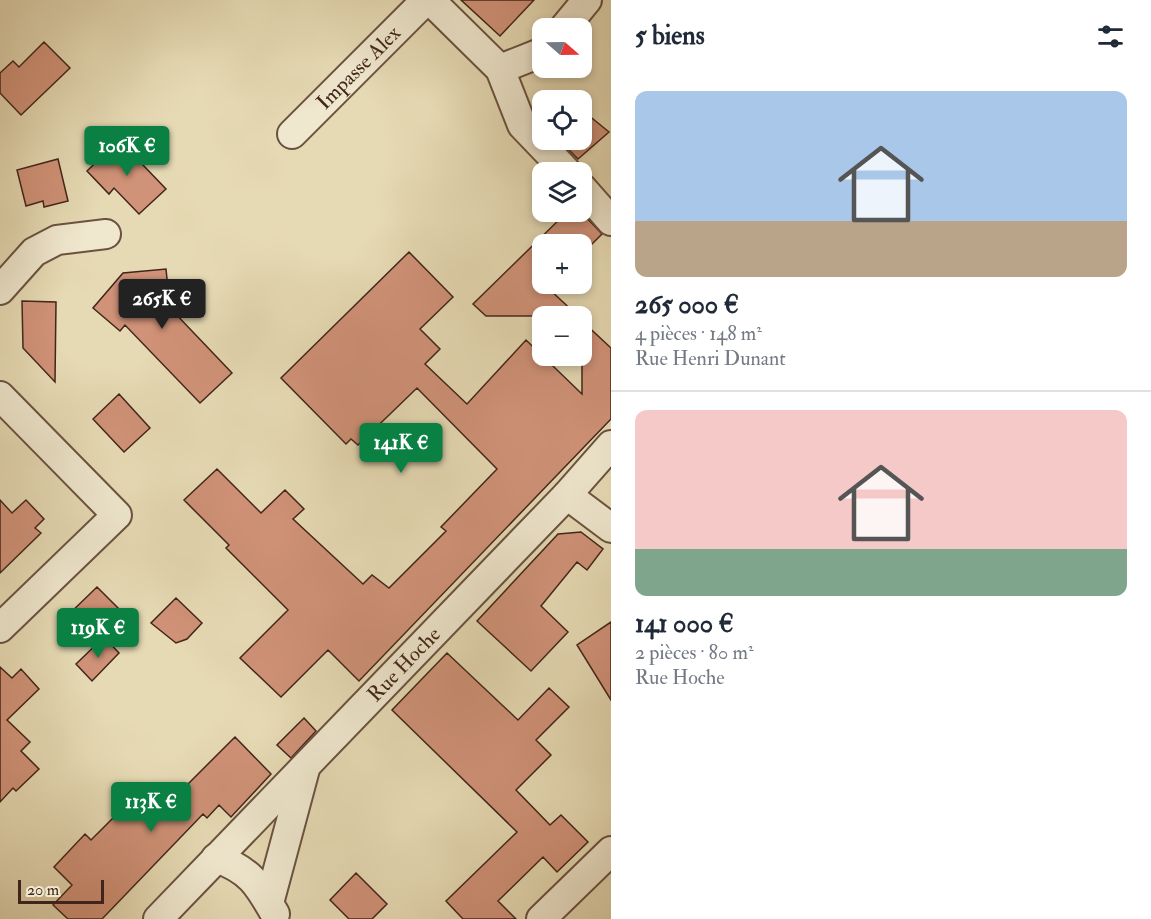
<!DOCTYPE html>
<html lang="fr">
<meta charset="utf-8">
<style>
:root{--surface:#fff;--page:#f2f2f3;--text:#1f2937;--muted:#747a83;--line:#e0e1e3;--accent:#0b8043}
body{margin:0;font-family:"IM FELL Double Pica",serif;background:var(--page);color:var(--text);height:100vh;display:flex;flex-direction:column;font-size:22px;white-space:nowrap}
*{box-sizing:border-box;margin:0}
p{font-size:20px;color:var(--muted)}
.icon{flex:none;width:33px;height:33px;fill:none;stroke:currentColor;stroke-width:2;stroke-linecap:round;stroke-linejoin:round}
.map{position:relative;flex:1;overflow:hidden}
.sheet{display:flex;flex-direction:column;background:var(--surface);width:540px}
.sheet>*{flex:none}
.needle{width:39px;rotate:110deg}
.fabs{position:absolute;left:532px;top:18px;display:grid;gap:12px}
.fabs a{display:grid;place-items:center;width:60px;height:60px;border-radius:12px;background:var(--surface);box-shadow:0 3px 9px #0003;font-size:30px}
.scale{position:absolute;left:18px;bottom:15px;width:86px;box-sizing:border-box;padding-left:6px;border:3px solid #42251a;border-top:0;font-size:16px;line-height:21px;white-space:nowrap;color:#42251a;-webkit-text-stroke:4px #efe7ce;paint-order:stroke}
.price{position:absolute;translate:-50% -51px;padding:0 14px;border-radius:6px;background:var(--accent);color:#fff;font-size:20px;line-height:39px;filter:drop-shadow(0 2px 3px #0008)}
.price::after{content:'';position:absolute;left:50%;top:36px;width:18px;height:14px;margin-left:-9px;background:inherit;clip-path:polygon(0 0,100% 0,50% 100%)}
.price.active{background:#222;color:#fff}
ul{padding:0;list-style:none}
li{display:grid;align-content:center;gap:12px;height:318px;padding:0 24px}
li+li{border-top:2px solid var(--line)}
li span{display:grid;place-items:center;height:186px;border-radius:12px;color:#555}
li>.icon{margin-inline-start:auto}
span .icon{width:108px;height:108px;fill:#fffc;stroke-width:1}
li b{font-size:26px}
h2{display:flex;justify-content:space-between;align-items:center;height:72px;padding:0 24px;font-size:26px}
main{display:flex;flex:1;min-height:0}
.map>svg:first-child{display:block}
</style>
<main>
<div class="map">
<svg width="611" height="919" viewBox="0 0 611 919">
<rect width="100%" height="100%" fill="#e6dab4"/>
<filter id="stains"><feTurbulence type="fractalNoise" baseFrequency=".00333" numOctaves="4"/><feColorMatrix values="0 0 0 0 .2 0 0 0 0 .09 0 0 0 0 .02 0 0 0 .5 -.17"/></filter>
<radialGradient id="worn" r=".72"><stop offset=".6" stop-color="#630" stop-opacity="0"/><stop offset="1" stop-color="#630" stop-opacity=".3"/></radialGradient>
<!-- building -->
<path fill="#d09278" stroke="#42251a" stroke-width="1.5" d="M 461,0 L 534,0 L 500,36 Z
M 44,42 L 70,68 L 21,115 L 0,93 L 0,73 L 13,61 L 19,67 Z
M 582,110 L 609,132 L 578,159 L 559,140 L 582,140 Z
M 119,140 L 166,189 L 139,214 L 114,188 L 109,194 L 87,171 Z
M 58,159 L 68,201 L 44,207 L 43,201 L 26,206 L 17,170 Z
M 567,212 L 581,212 L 602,234 L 582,254 L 582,244 L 543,244 L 543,284 L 552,284 L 548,288 L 578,316 L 486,316 L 473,304 Z
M 409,252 L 453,297 L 420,329 L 440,349 L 425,364 L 467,404 L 526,340 L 582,394 L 582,321 L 611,348 L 611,419 L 359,681 L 328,650 L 281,697 L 240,658 L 288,610 L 226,548 L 229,545 L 184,500 L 217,469 L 261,513 L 285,490 L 304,509 L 293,519 L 363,584 L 372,575 L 389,588 L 446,531 L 441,527 L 497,469 L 417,388 L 358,445 L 351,439 L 346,444 L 281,378 Z
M 166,269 L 170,308 L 232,373 L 200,403 L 125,325 L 120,331 L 93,308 L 123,273 Z
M 22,301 L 56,302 L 55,382 L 23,348 Z
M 119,394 L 150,428 L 124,452 L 93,419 Z
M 0,500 L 12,513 L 26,500 L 44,519 L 35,528 L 41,533 L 0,573 Z
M 581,532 L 603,549 L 587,570 L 577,562 L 541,606 L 568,632 L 531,671 L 477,621 L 558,534 Z
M 97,587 L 121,611 L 87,644 L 63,620 Z
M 176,598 L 202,623 L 187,639 L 176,643 L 151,623 Z
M 611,622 L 611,700 L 577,645 Z
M 104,637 L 119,653 L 92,681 L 76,664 Z
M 447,653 L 518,720 L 549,688 L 569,707 L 536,740 L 551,755 L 516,790 L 550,825 L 561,815 L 588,842 L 557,872 L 543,857 L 498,901 L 516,919 L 463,919 L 446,901 L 517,832 L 392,710 Z
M 0,667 L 12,678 L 21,669 L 39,689 L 7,720 L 30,742 L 21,751 L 39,769 L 16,791 L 13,788 L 0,802 Z
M 304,718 L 316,731 L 291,758 L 277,745 Z
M 235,737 L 271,774 L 231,817 L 219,805 L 207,818 L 203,814 L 102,919 L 68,919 L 53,905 L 72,885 L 54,867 L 85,834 L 91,840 L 138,793 L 145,800 L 150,795 L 164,808 Z
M 356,873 L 387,904 L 372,919 L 349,919 L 330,900 Z"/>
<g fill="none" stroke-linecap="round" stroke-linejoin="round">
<defs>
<g id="minor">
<path d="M 430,0 L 500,69 L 522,125 L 567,172"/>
<path d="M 564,28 L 587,0"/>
<path d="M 500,69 L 543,52"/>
<path id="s1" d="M 292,134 L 426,0"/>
<path d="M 582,188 L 611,221"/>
<path d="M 0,290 L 34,252 L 57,240 L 106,234"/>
<path d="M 0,396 L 117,515 L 0,628"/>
<path d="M 567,495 L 611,528"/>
<path d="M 216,858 C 250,870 258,884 275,914"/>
<path d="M 269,903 L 305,769"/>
<path id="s2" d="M 158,919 L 567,495 L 611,445"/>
<path d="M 541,919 L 611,851"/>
</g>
</defs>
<!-- minor casing -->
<use href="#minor" stroke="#6b5240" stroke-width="32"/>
<!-- minor -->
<use href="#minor" stroke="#efe7ce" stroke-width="28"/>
</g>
<g text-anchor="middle" stroke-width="5" stroke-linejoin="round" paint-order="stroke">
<!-- street labels -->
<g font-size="21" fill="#42251a" stroke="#efe7ce">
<text dy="7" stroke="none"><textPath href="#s1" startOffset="94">Impasse Alex</textPath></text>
<text dy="7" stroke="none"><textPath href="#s2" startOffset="354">Rue Hoche</textPath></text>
</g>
</g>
<rect width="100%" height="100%" filter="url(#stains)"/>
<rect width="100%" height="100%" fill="url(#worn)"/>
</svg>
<div class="fabs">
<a><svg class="needle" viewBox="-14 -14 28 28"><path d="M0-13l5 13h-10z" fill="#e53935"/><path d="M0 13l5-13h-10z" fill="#747a83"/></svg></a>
<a><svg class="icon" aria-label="locate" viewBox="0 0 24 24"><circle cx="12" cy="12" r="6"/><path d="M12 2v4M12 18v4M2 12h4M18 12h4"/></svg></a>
<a><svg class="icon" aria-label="layers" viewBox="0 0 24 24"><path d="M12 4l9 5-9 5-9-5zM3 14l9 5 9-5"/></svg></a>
<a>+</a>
<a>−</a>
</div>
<div class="scale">20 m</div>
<b class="price" style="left:127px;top:177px">106K €</b>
<b class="price active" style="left:162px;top:330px">265K €</b>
<b class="price" style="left:401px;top:474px">141K €</b>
<b class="price" style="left:98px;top:659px">119K €</b>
<b class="price" style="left:151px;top:833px">113K €</b>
</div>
<section class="sheet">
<h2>5 biens<svg class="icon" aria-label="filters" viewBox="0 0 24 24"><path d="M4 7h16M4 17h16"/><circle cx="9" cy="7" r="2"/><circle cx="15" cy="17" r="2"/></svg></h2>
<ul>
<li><span style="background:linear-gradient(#a9c7e8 70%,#b9a48a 0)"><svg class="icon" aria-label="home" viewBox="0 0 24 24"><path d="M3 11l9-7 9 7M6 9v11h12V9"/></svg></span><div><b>265 000 €</b><p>4 pièces · 148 m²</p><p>Rue Henri Dunant</p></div></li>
<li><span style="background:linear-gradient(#f6c9c9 75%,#7fa58c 0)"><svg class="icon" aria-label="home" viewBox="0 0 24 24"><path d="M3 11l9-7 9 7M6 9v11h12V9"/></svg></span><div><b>141 000 €</b><p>2 pièces · 80 m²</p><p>Rue Hoche</p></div></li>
</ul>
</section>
</main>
